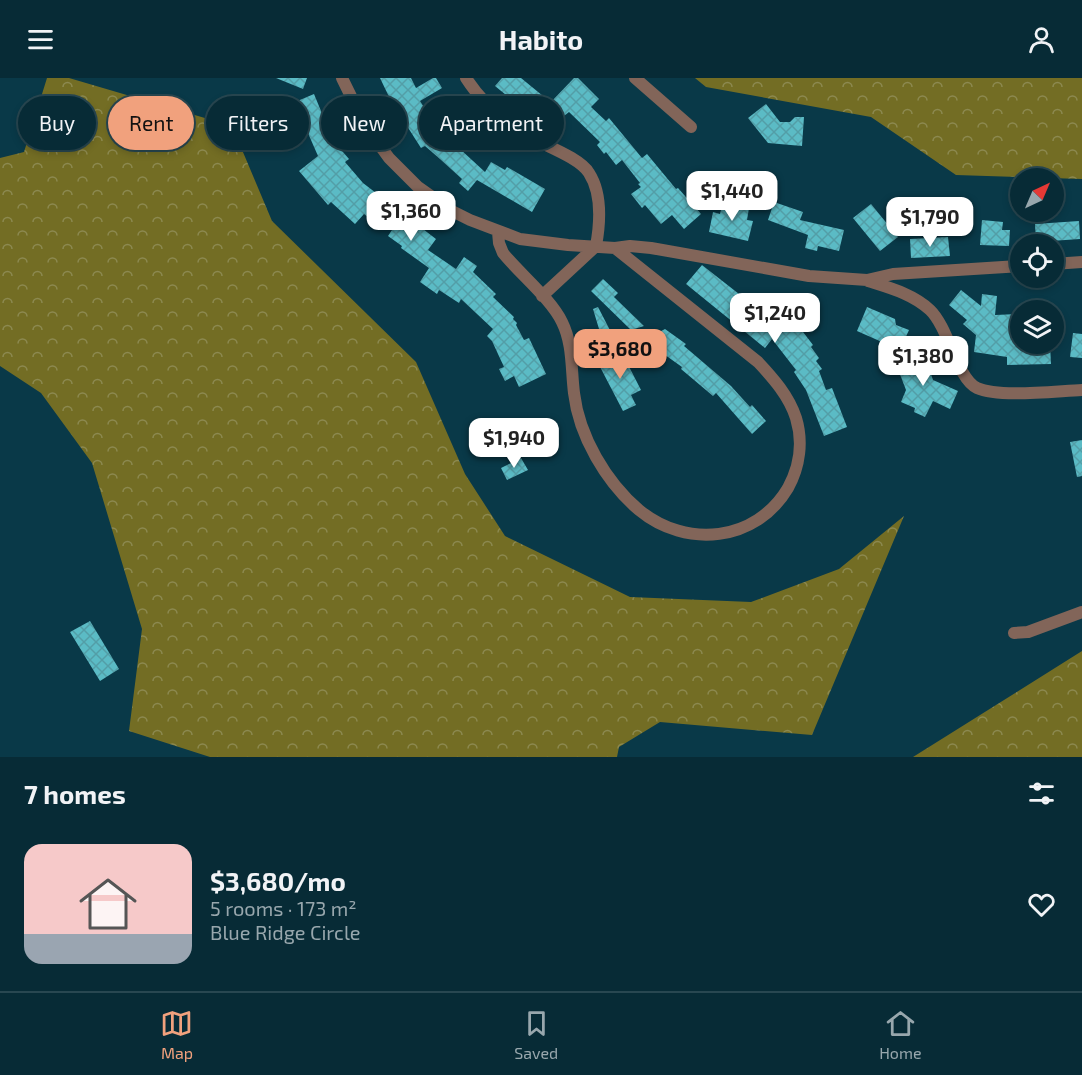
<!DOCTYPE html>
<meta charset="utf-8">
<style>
:root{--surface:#072b36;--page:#10333e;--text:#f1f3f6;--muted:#98a7ad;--line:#284751;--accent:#f1a17d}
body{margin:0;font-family:"Exo 2",sans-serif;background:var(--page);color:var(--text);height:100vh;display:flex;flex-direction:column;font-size:22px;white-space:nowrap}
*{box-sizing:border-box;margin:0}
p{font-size:20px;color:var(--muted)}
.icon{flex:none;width:33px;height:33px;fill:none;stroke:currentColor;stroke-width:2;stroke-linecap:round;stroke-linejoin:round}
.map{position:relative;height:679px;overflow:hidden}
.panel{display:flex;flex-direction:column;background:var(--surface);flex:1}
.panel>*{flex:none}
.top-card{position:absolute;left:18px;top:18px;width:600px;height:54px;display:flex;gap:12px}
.needle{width:39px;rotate:44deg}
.controls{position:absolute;left:1010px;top:90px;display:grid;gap:12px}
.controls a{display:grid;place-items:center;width:54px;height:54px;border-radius:50%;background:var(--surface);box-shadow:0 3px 9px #0003,0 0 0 2px var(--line);font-size:30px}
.price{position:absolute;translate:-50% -51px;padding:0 14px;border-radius:12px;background:#fff;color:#222;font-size:20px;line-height:39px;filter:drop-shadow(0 2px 3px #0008)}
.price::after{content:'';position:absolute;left:50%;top:36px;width:18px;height:14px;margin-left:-9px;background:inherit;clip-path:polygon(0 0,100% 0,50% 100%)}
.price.current{background:var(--accent);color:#111}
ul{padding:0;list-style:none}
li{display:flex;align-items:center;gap:18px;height:150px;padding:0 24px}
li+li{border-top:2px solid var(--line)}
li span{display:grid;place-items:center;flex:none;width:168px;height:120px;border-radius:18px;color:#555}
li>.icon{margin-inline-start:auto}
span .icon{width:72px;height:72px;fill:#fffc;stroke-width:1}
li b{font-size:26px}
h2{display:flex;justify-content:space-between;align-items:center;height:72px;padding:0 24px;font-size:26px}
.pill{padding:0 21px;border-radius:27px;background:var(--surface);box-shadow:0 3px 9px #0003,0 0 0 2px var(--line);font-size:21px;line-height:54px}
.pill.current{background:var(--accent);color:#111}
header{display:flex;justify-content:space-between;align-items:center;height:78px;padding:0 24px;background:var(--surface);font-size:27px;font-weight:700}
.tabs{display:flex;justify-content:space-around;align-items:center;height:84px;border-top:2px solid var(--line);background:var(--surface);font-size:16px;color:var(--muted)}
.tabs a{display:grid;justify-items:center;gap:3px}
.tabs .current{color:var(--accent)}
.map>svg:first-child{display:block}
</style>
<header><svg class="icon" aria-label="menu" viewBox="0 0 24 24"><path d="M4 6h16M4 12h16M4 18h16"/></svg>Habito<svg class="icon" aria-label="person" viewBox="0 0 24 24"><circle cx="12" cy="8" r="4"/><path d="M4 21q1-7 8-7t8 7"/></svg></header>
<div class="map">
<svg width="1082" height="679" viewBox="0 0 1082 679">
<defs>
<pattern id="forest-crowns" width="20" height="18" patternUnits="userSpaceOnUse" patternTransform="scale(1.5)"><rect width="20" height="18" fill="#736d24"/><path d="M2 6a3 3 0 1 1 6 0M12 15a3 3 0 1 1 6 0" fill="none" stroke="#8c8950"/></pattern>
<pattern id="building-cross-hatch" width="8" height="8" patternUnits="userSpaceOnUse" patternTransform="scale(1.5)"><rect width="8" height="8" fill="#5bbbc5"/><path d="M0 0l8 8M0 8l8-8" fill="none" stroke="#539ea7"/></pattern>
</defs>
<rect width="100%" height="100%" fill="#093948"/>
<!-- forest -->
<path fill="url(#forest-crowns)" d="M 47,0 L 69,0 L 232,48 L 272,143 L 416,284 L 465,396 L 505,458 L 630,519 L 751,524 L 839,491 L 904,438 L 812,657 L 660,644 L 619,669 L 617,679 L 210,679 L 129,653 L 142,551 L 92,385 L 41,315 L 0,288 L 0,80 L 24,74 Z
M 695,0 L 1082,0 L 1082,101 L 956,97 L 871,39 L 706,9 Z
M 1082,573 L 1082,679 L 913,679 Z"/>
<!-- building -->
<path fill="url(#building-cross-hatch)" d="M 276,0 L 307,0 L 303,11 Z
M 380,0 L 411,0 L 416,10 L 433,0 L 436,0 L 442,10 L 420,23 L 443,59 L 452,49 L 467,62 L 460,71 L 485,94 L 491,84 L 505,92 L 507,89 L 545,111 L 532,134 L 477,102 L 468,113 L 459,105 L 462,101 L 440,81 L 425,68 L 421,70 L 391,23 Z
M 502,0 L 521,0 L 543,18 L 528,35 L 495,8 Z
M 574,0 L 578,0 L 599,21 L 591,29 L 606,43 L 609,40 L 642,80 L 647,76 L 676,111 L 678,110 L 701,136 L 684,151 L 672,137 L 661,146 L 645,127 L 642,130 L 631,116 L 641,109 L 638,106 L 640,105 L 622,82 L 616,87 L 606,74 L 604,76 L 597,67 L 600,64 L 569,34 L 564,38 L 551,24 Z
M 314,16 L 328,50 L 324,52 L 349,81 L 345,84 L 363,105 L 436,161 L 428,172 L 456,191 L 464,179 L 477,188 L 473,194 L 496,216 L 493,219 L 514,239 L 513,241 L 517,245 L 516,247 L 524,262 L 529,260 L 546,296 L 519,309 L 514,298 L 505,303 L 499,291 L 504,289 L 492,263 L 487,258 L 493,251 L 461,221 L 459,225 L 439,212 L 437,216 L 420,204 L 429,190 L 401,170 L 402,168 L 388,158 L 392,152 L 374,135 L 369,140 L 364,136 L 355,146 L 331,124 L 328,127 L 299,93 L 318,78 L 304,46 L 290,52 L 281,30 Z
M 766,26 L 780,44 L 790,44 L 795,39 L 804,39 L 802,68 L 768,65 L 748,40 Z
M 723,124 L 749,130 L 747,142 L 753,143 L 748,163 L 709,154 L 713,134 L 720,136 Z
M 774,124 L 803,134 L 800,142 L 844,152 L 839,173 L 818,168 L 817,173 L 805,170 L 808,157 L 768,142 Z
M 871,126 L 898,159 L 880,173 L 853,140 Z
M 982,142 L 1003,144 L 1002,152 L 1010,152 L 1009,168 L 980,167 Z
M 1079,143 L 1080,161 L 1036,164 L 1035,146 Z
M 948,159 L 950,178 L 911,180 L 910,161 Z
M 702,187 L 739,216 L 742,221 L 740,224 L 765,243 L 770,237 L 772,238 L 775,235 L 797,253 L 800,250 L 813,267 L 811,269 L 819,280 L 816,283 L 822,291 L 819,293 L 826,312 L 832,310 L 847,349 L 824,358 L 806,312 L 794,294 L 796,292 L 772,261 L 765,270 L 686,206 Z
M 603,201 L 618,215 L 614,219 L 644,248 L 631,252 L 591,213 Z
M 961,212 L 981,228 L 982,216 L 997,218 L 995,237 L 1020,236 L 1020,266 L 1050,266 L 1051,286 L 1007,287 L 1007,279 L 974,274 L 976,257 L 963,246 L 967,242 L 949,227 Z
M 598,229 L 613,258 L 602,261 L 593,231 Z
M 867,229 L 895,241 L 896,247 L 909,252 L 900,272 L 857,253 Z
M 665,251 L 686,266 L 684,268 L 731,308 L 750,329 L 752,327 L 766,343 L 752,356 L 716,315 L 713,318 L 681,291 L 682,289 L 644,262 Z
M 1073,255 L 1082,256 L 1082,280 L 1070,279 Z
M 621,273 L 641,312 L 631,317 L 636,327 L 623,333 L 598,285 Z
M 924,276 L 933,302 L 958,313 L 950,331 L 933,323 L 925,339 L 914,334 L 915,330 L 901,324 L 906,312 L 896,286 Z
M 1082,362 L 1082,398 L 1077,399 L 1070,364 Z
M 521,380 L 528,392 L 507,402 L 501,390 Z
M 90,543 L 119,591 L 100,603 L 70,554 Z"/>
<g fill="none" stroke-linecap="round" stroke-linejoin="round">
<!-- minor -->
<path stroke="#826559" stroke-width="12" d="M 342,0 L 365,47 L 389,80 L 418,109 L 452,133 L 470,142 L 520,161 L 568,167 L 615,170 L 630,168 L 651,170 L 809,198 L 867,202 L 893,196 L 1020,188
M 466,0 C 482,25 504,44 530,59 C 546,68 580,80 589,95 C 602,115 600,146 596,168 L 542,218
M 635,0 L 691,49
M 498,154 L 499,165 L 503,175 C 520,196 551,221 562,244 C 573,266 571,291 574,315 C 579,358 606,404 639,432 C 686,471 756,464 788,410 C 800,388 803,363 796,340 C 789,318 773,300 758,284 L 615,170
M 1053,186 L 1082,184
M 868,203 C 890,210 913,216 930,232 C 949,250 957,301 977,310 C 999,320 1056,313 1082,312
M 1014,555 L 1028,554 L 1082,534"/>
</g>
</svg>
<div class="controls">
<a><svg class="needle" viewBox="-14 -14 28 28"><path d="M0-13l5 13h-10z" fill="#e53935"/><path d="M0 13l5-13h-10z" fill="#98a7ad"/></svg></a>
<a><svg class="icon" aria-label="locate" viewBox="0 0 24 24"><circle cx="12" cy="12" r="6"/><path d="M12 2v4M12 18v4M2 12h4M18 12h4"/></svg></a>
<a><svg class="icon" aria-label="layers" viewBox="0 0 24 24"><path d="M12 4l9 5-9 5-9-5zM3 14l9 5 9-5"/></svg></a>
</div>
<b class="price" style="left:732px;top:144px">$1,440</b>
<b class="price" style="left:411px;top:164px">$1,360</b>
<b class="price" style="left:930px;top:170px">$1,790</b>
<b class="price" style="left:775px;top:266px">$1,240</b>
<b class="price current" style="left:620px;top:302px">$3,680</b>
<b class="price" style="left:923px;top:309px">$1,380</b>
<b class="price" style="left:514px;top:391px">$1,940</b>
<div class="top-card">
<a class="pill">Buy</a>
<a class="pill current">Rent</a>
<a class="pill">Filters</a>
<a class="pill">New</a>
<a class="pill">Apartment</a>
</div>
</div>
<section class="panel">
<h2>7 homes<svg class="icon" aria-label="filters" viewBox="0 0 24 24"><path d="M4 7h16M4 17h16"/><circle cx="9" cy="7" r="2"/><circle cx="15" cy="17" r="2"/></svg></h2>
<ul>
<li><span style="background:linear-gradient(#f6c9c9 75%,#9aa5b1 0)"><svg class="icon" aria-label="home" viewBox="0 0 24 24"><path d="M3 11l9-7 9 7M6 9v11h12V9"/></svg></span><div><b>$3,680/mo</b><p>5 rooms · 173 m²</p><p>Blue Ridge Circle</p></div><svg class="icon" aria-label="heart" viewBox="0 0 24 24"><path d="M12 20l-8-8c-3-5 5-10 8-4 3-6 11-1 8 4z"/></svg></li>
</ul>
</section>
<nav class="tabs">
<a class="current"><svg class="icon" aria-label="map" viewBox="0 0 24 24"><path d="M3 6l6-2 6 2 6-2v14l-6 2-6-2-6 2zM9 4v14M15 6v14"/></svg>Map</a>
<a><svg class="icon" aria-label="saved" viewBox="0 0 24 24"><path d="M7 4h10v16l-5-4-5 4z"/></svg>Saved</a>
<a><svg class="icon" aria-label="home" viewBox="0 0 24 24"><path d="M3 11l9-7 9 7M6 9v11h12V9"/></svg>Home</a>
</nav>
